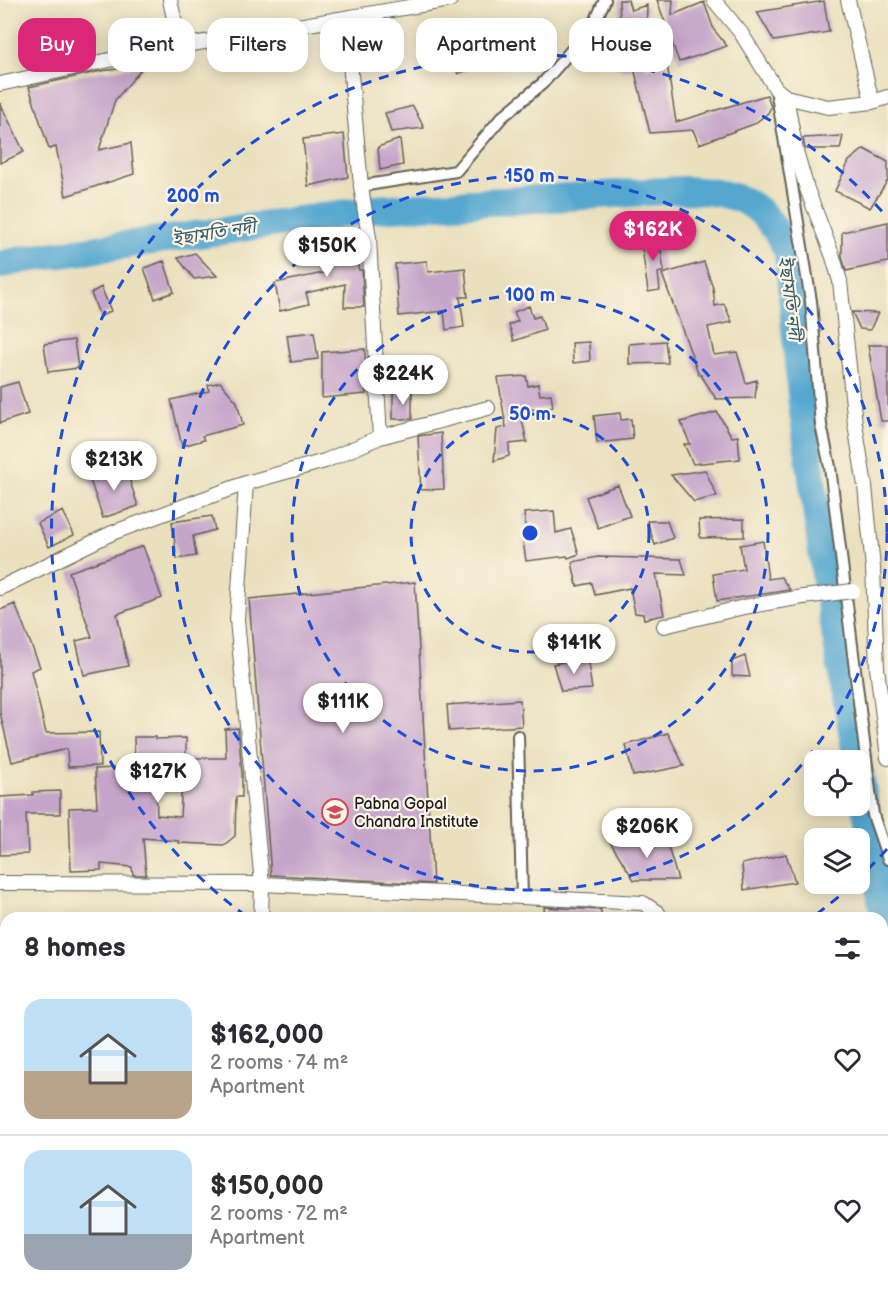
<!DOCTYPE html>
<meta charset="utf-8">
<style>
:root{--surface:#fff;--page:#f7f7f7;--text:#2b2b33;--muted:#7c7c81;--line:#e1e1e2;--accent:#db2777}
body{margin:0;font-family:"Balsamiq Sans","Noto Sans Bengali",sans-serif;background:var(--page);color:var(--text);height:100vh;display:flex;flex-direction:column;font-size:22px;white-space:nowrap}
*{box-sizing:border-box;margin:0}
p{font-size:20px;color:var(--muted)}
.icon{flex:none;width:33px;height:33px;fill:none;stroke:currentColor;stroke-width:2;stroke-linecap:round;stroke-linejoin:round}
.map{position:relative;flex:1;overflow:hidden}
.panel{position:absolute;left:0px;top:912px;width:888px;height:386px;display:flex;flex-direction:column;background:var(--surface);border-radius:18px 18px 0 0;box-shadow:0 3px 15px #0003}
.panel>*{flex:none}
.top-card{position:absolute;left:18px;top:18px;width:852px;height:54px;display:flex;gap:12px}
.fabs{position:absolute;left:804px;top:750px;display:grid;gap:12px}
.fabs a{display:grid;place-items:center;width:66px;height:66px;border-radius:12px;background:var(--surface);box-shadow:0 3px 15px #0003;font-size:30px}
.price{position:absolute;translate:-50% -51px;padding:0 14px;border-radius:21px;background:#fff;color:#222;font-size:20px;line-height:39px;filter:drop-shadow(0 2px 3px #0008)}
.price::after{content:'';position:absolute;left:50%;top:36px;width:18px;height:14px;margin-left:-9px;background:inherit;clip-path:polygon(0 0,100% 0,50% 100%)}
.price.selected{background:var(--accent);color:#fff}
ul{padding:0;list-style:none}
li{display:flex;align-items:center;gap:18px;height:150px;padding:0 24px}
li+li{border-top:2px solid var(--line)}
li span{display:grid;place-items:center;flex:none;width:168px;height:120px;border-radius:18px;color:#555}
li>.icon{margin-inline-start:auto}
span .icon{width:72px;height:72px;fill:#fffc;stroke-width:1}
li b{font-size:26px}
h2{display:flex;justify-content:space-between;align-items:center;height:72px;padding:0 24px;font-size:26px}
.pill{padding:0 21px;border-radius:18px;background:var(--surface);box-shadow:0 3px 15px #0003;font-size:21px;line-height:54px}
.pill.selected{background:var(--accent);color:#fff}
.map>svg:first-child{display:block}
</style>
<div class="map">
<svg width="888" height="1297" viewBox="0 0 888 1297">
<rect width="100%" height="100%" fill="#fcf5e5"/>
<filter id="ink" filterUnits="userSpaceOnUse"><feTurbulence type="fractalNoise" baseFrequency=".0167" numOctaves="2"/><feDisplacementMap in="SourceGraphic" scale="12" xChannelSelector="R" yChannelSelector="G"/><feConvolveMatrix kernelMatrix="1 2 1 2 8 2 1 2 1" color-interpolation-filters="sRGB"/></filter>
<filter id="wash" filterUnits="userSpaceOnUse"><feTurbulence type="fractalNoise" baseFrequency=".008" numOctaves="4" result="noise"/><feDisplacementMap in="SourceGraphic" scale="24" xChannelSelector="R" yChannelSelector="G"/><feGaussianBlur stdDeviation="1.35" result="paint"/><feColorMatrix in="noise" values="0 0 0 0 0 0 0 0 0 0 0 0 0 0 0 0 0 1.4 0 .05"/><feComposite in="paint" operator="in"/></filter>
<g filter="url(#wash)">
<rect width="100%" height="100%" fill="#eae0be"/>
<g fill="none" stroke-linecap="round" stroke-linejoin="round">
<!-- river -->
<path stroke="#55a7d0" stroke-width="28" d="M 0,265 L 21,260 L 375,209 L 682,190 C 738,192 764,200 788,253 L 802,405 L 825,575 L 857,760
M 860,774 L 883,912 L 888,927"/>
</g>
<g id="blocks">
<!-- building -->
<path fill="#c6a5ca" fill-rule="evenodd" d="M 619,0 L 628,0 L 631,10 L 647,5 L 645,68 L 667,64 L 676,122 L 767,95 L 771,107 L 768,113 L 754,124 L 699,144 L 693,130 L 650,133 L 634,68 L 620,70 L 624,23 L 620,23 Z
M 657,0 L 673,0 L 672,15 L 704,2 L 714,30 L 727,46 L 679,62 Z
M 824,1 L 829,32 L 774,41 L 757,12 Z
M 462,30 L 470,48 L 477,45 L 484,62 L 458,74 L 442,40 Z
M 144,66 L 115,100 L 99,150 L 131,143 L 134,174 L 66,196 L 56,147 L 49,149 L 29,87 L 101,71 Z
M 0,103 L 24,152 L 0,163 Z
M 413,106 L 424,128 L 391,132 L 385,113 Z
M 344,134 L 348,177 L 308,186 L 303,139 Z
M 843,136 L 840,149 L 805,149 L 803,138 Z
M 400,139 L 403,165 L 380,170 L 378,147 Z
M 864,149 L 888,162 L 888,180 L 870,208 L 835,191 L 849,161 Z
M 888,222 L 888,262 L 846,271 L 842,256 L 842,232 Z
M 351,237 L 359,270 L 362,270 L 364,307 L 344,307 L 345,284 L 306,293 L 309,304 L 280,311 L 275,283 L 324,273 L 317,246 Z
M 659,237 L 664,271 L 658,273 L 660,290 L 648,292 L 641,240 Z
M 195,253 L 217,276 L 194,279 L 178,258 Z
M 164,261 L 174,292 L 155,299 L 144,268 Z
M 427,261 L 428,272 L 465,268 L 468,297 L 460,297 L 464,327 L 446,330 L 444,311 L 399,316 L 395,264 Z
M 704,262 L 713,288 L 715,306 L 724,304 L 732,322 L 708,327 L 714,355 L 737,352 L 746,383 L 757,380 L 755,398 L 716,399 L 701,375 L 699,375 L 662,274 Z
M 101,287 L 111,311 L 100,317 L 91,293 Z
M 529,306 L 533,318 L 540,316 L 545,330 L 514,341 L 509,325 L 518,321 L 514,312 Z
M 852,312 L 878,313 L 870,330 L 860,329 Z
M 314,332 L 318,359 L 291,362 L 287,335 Z
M 74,340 L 78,368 L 48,372 L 44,344 Z
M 665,341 L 668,363 L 629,364 L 629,344 Z
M 589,342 L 590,361 L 573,363 L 572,343 Z
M 868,345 L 888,345 L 888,421 L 881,421 Z
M 365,349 L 366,394 L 322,398 L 322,352 Z
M 526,376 L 528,386 L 538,384 L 540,395 L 551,394 L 553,407 L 520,411 L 527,442 L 509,444 L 509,456 L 494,461 L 497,429 L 506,427 L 498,378 Z
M 18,382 L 28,414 L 0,423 L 0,387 Z
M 220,382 L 237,402 L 243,425 L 202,436 L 204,440 L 182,446 L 171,400 L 209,391 L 208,385 Z
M 393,392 L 412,392 L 412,419 L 393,419 Z
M 717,412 L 732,437 L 738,436 L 740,459 L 693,464 L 684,444 L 690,444 L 681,422 Z
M 620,413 L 621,420 L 631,419 L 633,439 L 597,443 L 594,416 Z
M 441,433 L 444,489 L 421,490 L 418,436 Z
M 125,466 L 138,506 L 103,518 L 89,477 Z
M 705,470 L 717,496 L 694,502 L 671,475 Z
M 618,485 L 630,516 L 598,528 L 586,497 Z
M 63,511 L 74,535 L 49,547 L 38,523 Z
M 554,511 L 556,533 L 571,529 L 579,554 L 568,558 L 567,556 L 526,561 L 522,534 L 526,534 L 524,513 Z
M 212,516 L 215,530 L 193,536 L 196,556 L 177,559 L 172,522 Z
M 744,519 L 744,537 L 700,538 L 699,520 Z
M 647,521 L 667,521 L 673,538 L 655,545 Z
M 763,541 L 768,579 L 781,577 L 790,590 L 717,601 L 713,574 L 744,569 L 740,545 Z
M 143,546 L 162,598 L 117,614 L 128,666 L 84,675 L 76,641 L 92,637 L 69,572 Z
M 598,557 L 681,559 L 686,575 L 656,574 L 664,615 L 644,619 L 643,614 L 635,613 L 630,588 L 595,595 L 592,583 L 577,586 L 572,562 Z
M 415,582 L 433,884 L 271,875 L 249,599 Z
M 15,604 L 40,667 L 31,671 L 46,733 L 99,732 L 100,766 L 68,767 L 67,749 L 12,762 L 0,713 L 0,610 Z
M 745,656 L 750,677 L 732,676 L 732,661 Z
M 587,657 L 592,689 L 561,691 L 553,664 Z
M 520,700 L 522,726 L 449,731 L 447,705 Z
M 238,728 L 242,773 L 242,797 L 236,797 L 235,836 L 224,845 L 179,843 L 179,841 L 143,838 L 146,875 L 133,875 L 132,867 L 101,864 L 101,870 L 71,871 L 69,808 L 97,807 L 95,769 L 135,767 L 134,737 L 155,737 L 155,739 L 186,738 L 186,758 L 226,758 L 225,729 ZM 156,781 L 182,781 L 180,817 L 157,815 Z
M 668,733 L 684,766 L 633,776 L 626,745 Z
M 60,791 L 60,814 L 26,814 L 28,854 L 0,855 L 0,797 L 33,795 L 33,792 Z
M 665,837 L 678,880 L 634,880 L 610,842 Z
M 786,854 L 795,882 L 744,890 L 742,864 Z
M 544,907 L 601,910 L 601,918 L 545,918 Z"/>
</g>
</g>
<g filter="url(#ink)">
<use href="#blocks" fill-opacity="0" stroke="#646155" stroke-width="1.5"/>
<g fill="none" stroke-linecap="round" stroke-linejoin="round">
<defs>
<path id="pedestrian" d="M 776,89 L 811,301 L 821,425 L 830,467 L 873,815 L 888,859
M 361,186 L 456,171 L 502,117 L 543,83 L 594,24 L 605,0
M 518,736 L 522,897"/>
<path id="minor" d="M 170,0 L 180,46
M 714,0 L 741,33 L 776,89 L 786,97 L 828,107 L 872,102 L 888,97
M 848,0 L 872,102
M 346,18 L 361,186 L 369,238 L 380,437
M 0,84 L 146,52 L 450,0
M 786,97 L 796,151 L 807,189 L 833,257 L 840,281 L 855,424 L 865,486 L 873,568 L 877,668 L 888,758
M 246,483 L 237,620 L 262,884 L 261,918
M 0,588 L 112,533 L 246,483 L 325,461 L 380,437 L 488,408
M 664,626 L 744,607 L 803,597
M 0,883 L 262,884 L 643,903 L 658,913 L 661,918
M 443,1292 L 444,1297
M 718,1292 L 718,1297"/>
<path id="tertiary" d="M 882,1023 L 888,1021
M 114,1297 L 118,1292"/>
</defs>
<!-- pedestrian casing -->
<use href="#pedestrian" stroke="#646155" stroke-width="14"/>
<!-- minor casing -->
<use href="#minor" stroke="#646155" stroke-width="16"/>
<!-- tertiary casing -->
<use href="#tertiary" stroke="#646155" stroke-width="20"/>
<!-- pedestrian -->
<use href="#pedestrian" stroke="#fff" stroke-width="10"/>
<!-- minor -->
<use href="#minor" stroke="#fff" stroke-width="14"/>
<!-- tertiary -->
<use href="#tertiary" stroke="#fff" stroke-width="16"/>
<defs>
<path id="minor-bridge" d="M 803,597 L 853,591"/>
</defs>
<!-- minor-bridge casing -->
<use href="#minor-bridge" stroke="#646155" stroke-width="16" stroke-linecap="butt"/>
<!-- minor-bridge -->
<use href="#minor-bridge" stroke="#fff" stroke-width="14"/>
</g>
</g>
<!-- distance rings -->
<g fill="none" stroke="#1d4ed8" stroke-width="3" stroke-dasharray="10 8">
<circle cx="530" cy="533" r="119"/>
<circle cx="530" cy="533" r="238"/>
<circle cx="530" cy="533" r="357"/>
<path d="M887 849A477 477 0 0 1 861 876M852 885A477 477 0 0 1 814 916M246 916A477 477 0 1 1 887 217"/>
</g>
<!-- icons -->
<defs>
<symbol id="school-ring" viewBox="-11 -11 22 22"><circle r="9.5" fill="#fcf5e5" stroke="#d1495b" stroke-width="1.5"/><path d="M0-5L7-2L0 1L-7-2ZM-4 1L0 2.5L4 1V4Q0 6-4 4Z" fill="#d1495b"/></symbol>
</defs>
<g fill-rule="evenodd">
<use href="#school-ring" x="320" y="797" width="30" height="30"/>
</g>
<g text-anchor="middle" stroke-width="4.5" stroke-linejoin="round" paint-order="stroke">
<!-- poi labels -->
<g font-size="16" fill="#1c1c1c" stroke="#fcf5e5" text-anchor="start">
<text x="354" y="809">Pabna Gopal<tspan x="354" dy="18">Chandra Institute</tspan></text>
</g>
<!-- water labels -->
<g font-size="18" font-style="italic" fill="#365b6d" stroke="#fcf5e5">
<text transform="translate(214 233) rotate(-9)" y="6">ইছামতি নদী</text>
<text transform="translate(790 298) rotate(83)" y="6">ইছামতি নদী</text>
</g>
</g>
<circle cx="530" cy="533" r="9" fill="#1d4ed8" stroke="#fcf5e5" stroke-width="3"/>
<g font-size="18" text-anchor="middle" font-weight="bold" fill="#1d4ed8" stroke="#fcf5e5" stroke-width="4.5" stroke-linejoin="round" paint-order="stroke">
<text x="530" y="182">150 m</text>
<text x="193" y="202">200 m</text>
<text x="530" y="301">100 m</text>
<text x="530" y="420">50 m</text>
</g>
</svg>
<div class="fabs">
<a><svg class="icon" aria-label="locate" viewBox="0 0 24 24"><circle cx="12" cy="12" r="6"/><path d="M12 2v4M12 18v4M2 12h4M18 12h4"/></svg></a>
<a><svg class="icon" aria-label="layers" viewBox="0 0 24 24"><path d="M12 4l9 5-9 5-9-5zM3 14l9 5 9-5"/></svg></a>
</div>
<b class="price selected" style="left:653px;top:262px">$162K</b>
<b class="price" style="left:327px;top:278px">$150K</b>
<b class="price" style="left:403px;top:406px">$224K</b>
<b class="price" style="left:114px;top:492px">$213K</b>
<b class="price" style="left:574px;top:675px">$141K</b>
<b class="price" style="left:343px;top:734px">$111K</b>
<b class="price" style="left:158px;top:804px">$127K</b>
<b class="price" style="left:647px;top:859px">$206K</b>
<div class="top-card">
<a class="pill selected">Buy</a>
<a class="pill">Rent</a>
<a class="pill">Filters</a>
<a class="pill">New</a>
<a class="pill">Apartment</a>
<a class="pill">House</a>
</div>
<section class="panel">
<h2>8 homes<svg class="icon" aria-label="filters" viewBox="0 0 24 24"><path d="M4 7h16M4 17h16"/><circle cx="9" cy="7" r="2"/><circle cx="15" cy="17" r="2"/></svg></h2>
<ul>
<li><span style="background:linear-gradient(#bfe0f5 60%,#b9a48a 0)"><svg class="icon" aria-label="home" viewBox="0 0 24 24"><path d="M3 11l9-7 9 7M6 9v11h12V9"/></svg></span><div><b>$162,000</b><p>2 rooms · 74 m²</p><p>Apartment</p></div><svg class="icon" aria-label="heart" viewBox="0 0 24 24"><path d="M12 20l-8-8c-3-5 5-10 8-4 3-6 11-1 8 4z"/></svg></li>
<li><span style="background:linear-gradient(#bfe0f5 70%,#9aa5b1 0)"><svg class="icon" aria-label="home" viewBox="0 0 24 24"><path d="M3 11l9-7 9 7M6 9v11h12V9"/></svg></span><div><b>$150,000</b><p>2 rooms · 72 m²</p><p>Apartment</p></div><svg class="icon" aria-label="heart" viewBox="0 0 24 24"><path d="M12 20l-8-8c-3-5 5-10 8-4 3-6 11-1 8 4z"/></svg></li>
</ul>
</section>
</div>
